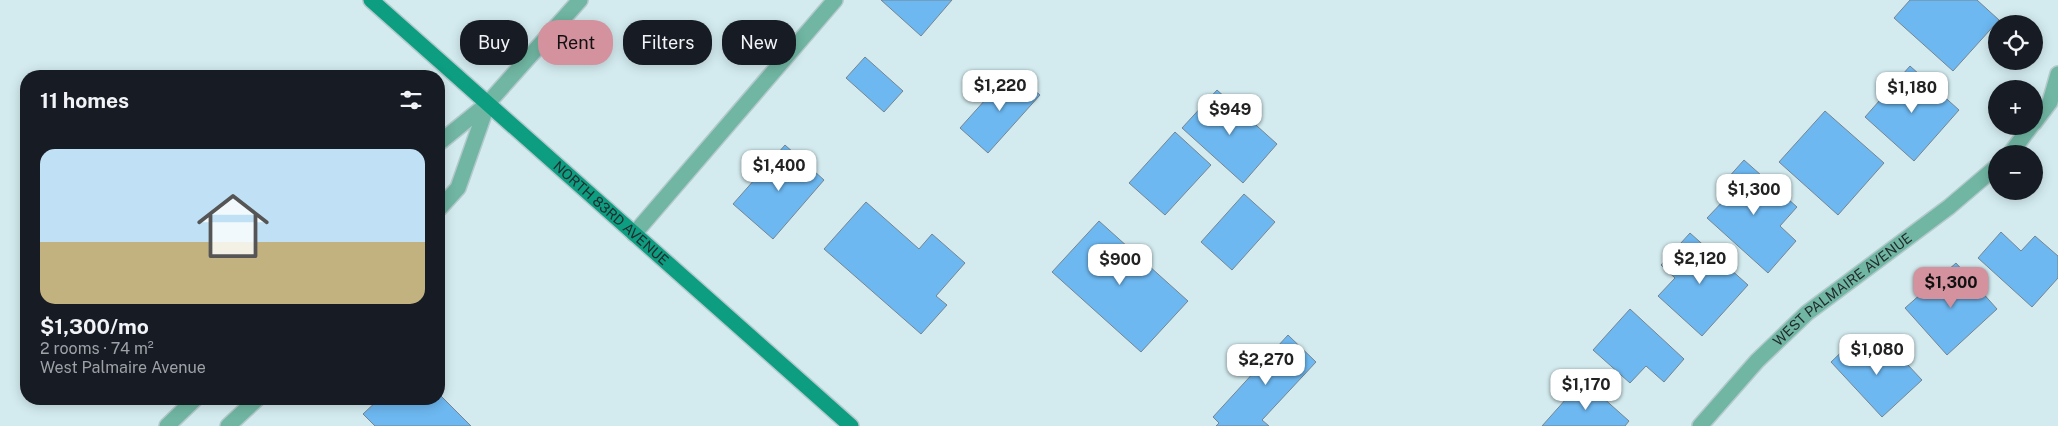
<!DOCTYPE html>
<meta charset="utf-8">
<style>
:root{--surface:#171b24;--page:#20242c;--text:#f1f3f6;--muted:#9ea1a6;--accent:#d3929e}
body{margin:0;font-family:"Public Sans",sans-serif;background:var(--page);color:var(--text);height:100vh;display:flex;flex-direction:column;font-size:19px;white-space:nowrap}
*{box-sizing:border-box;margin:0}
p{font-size:16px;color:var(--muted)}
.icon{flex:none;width:28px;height:28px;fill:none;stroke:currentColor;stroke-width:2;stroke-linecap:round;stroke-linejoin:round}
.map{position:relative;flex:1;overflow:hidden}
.side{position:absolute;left:20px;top:70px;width:425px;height:335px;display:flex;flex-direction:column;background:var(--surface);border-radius:20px;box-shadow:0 2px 12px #0003}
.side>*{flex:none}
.guide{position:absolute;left:460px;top:20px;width:475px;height:45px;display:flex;gap:10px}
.fabs{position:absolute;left:1988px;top:15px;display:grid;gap:10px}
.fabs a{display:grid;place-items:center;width:55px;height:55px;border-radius:50%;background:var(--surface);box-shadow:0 2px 12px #0003;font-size:25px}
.price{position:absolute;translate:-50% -42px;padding:0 11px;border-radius:10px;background:#fff;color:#222;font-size:16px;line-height:32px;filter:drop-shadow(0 1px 2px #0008)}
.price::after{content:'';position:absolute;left:50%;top:30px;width:15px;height:11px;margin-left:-8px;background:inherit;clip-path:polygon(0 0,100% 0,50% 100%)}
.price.active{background:var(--accent);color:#111}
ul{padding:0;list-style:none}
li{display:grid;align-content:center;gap:10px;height:265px;padding:0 20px}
li span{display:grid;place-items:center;height:155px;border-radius:15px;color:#555}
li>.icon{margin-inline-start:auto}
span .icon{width:90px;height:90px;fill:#fffc;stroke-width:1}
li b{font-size:21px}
h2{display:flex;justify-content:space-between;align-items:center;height:60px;padding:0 20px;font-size:21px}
.pill{padding:0 18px;border-radius:20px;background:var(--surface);box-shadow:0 2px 12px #0003;font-size:18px;line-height:45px}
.pill.active{background:var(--accent);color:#111}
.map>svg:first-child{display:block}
</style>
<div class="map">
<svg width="2058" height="426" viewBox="0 0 2058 426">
<rect width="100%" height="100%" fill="#d3ebef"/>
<!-- building -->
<path fill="#6db8f1" stroke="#768591" d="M 881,0 L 952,0 L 921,36 Z
M 1910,0 L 1977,0 L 1999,20 L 1953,71 L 1894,18 Z
M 865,57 L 903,91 L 884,112 L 846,78 Z
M 1910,66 L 1959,110 L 1914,161 L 1865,117 Z
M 1012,70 L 1040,95 L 988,153 L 960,128 Z
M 1217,90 L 1277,144 L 1243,183 L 1182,128 Z
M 1825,111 L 1884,163 L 1838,215 L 1779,162 Z
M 1175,132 L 1211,165 L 1165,215 L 1129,183 Z
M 785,145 L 824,180 L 773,239 L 733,204 Z
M 1744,160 L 1797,207 L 1780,226 L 1796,241 L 1768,273 L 1707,218 L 1727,197 L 1718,189 Z
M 1244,194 L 1275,222 L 1232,270 L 1201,242 Z
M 866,202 L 919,249 L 932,234 L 965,263 L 936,296 L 947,305 L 921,334 L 824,249 Z
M 1099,221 L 1188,301 L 1141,352 L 1052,272 Z
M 2001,232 L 2021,251 L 2035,236 L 2058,256 L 2058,278 L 2032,307 L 1978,258 Z
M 1690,233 L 1748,285 L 1702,336 L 1658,296 L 1675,278 L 1661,265 Z
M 1956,263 L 1997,309 L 1947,355 L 1905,308 Z
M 1630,309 L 1684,359 L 1664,382 L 1646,366 L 1630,383 L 1593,350 Z
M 1288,335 L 1316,362 L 1262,420 L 1269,426 L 1216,426 L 1219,423 L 1213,417 Z
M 1853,341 L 1872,362 L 1890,346 L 1922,380 L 1882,417 L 1831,362 Z
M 1583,380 L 1629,421 L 1625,426 L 1542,426 Z
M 439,394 L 471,426 L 375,426 L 363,414 L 379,399 L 439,399 Z"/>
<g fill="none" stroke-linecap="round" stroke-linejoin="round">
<defs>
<path id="service" d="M 634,234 L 835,0"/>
<g id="minor">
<path d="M 488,103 L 580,0"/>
<path d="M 2034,123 L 2050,102 L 2058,74"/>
<path d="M 2010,154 L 2031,126"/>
<path id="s1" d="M 1700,426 L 1757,361 L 1807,313 L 1949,207 L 1996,167"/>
</g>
<path id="tertiary" d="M 439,143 L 487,104
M 439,209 L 458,188 L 488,103
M 167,426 L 195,399
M 228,426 L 257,399"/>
<g id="secondary">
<path id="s2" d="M 371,0 L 851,426"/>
</g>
</defs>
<!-- service casing -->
<use href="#service" stroke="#b3c9cc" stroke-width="18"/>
<!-- minor casing -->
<use href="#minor" stroke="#b3c9cc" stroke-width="18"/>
<!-- tertiary casing -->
<use href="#tertiary" stroke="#b3c9cc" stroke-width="18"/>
<!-- secondary casing -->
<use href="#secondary" stroke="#b3c9cc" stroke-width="18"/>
<!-- service -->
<use href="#service" stroke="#70b6a2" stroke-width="15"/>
<!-- minor -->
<use href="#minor" stroke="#70b6a2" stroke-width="15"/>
<!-- tertiary -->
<use href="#tertiary" stroke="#70b6a2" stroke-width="15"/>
<!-- secondary -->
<use href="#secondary" stroke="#0d9d81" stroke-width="15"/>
</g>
<g text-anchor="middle" stroke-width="4" stroke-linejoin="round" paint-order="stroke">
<!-- street labels -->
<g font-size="14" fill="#232c2d" stroke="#e0f8fc">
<text dy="5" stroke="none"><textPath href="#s2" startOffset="321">NORTH 83RD AVENUE</textPath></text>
<text dy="5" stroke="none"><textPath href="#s1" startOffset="198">WEST PALMAIRE AVENUE</textPath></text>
</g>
</g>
</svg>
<div class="fabs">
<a><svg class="icon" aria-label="locate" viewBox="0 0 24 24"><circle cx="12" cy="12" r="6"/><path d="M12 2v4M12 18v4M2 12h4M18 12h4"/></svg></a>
<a>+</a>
<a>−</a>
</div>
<b class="price" style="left:1000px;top:112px">$1,220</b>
<b class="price" style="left:1912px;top:114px">$1,180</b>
<b class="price" style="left:1230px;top:136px">$949</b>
<b class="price" style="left:779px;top:192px">$1,400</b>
<b class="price" style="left:1754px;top:216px">$1,300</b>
<b class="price" style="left:1700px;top:285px">$2,120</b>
<b class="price" style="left:1120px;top:286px">$900</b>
<b class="price active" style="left:1951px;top:309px">$1,300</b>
<b class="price" style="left:1877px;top:376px">$1,080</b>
<b class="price" style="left:1266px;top:386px">$2,270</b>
<b class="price" style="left:1586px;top:411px">$1,170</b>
<div class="guide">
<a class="pill">Buy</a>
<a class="pill active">Rent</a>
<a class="pill">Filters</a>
<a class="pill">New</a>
</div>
<section class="side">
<h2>11 homes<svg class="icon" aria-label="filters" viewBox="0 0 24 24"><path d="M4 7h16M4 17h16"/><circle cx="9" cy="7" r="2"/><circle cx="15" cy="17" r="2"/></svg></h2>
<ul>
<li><span style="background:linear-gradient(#bfe0f5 60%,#c2b280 0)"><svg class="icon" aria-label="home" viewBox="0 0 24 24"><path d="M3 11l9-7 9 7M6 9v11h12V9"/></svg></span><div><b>$1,300/mo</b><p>2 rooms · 74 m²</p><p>West Palmaire Avenue</p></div></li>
</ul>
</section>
</div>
